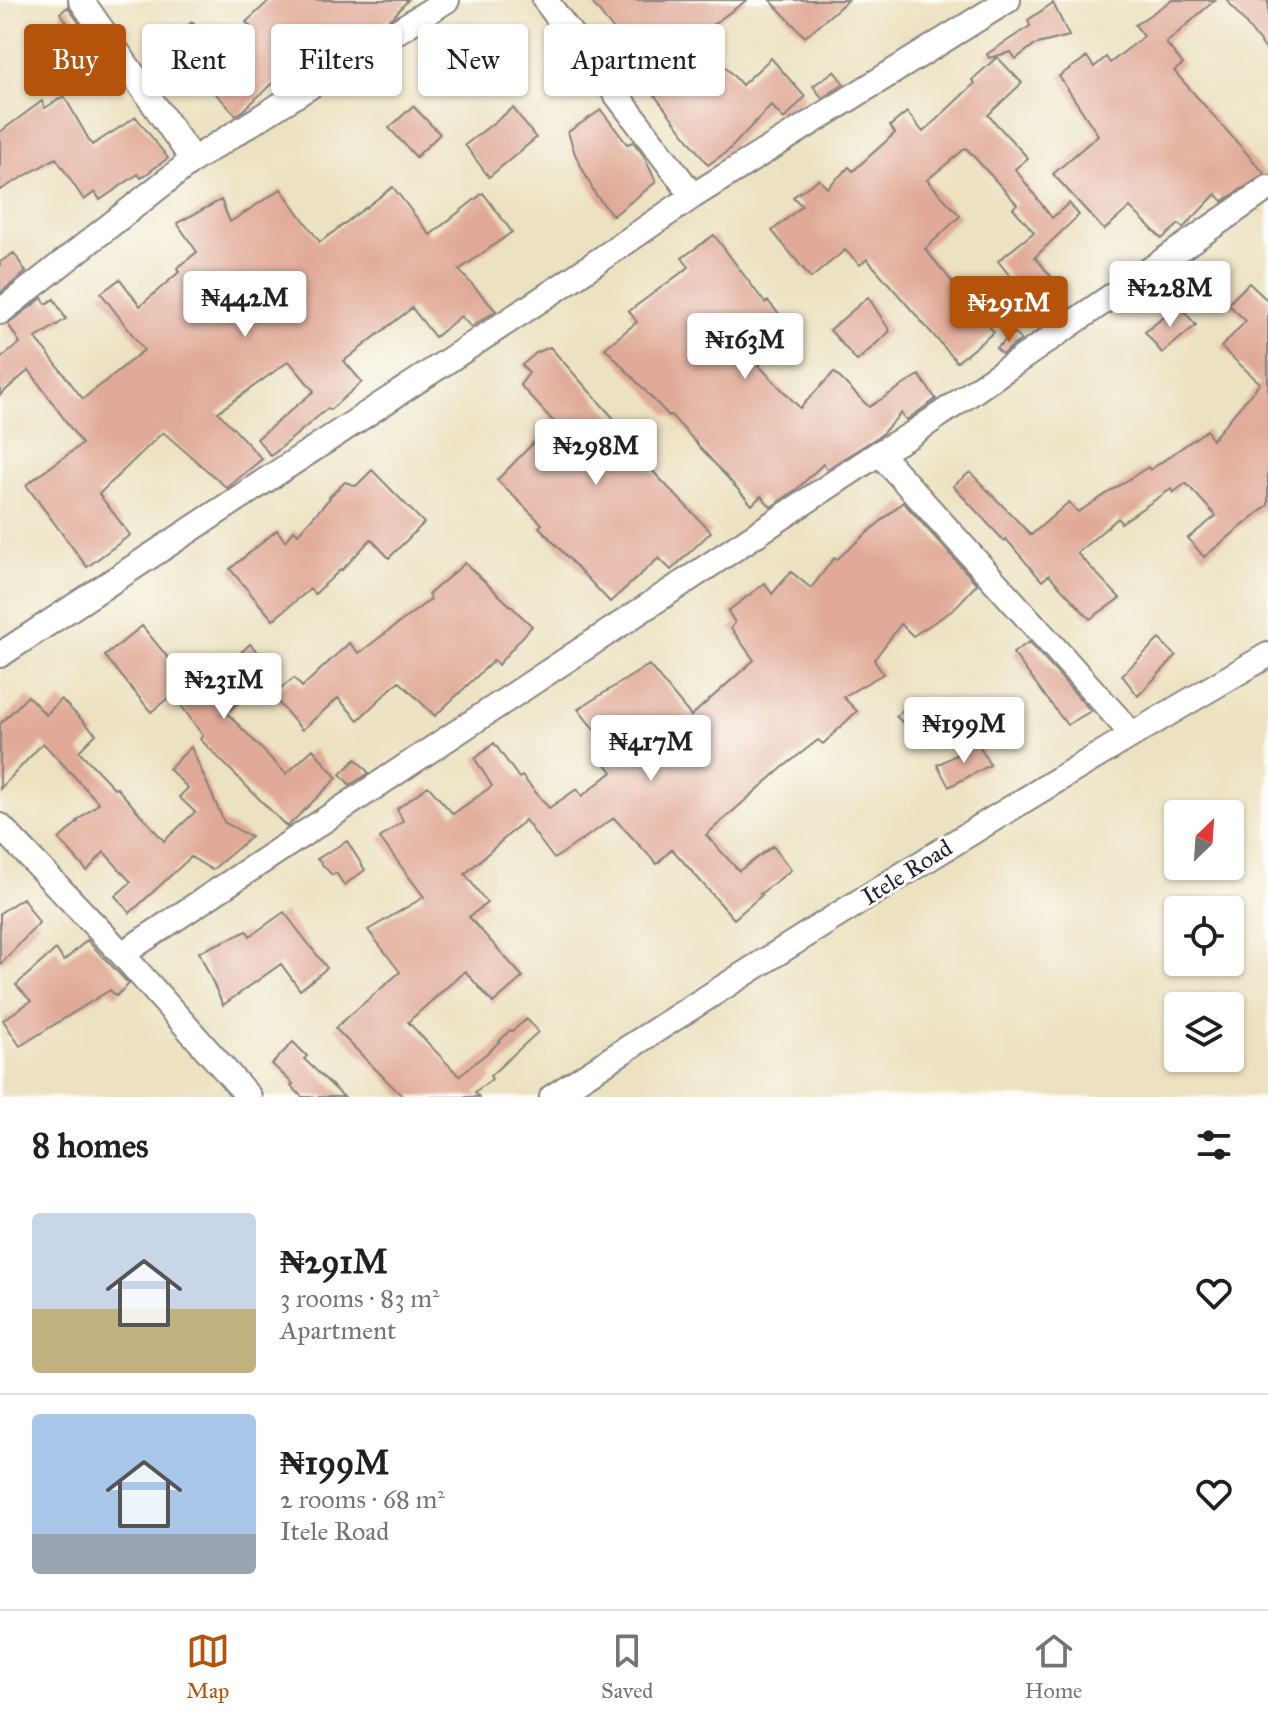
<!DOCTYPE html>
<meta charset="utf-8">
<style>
:root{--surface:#fff;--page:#f2f2f2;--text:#202124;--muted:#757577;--line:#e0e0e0;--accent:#b45309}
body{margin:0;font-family:"IM FELL Great Primer",serif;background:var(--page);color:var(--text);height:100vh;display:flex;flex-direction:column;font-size:30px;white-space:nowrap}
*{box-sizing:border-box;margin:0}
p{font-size:26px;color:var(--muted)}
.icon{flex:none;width:44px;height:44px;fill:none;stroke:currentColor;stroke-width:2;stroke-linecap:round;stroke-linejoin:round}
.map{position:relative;height:1097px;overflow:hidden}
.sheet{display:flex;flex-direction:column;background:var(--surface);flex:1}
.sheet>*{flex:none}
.hud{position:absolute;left:24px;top:24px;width:800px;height:72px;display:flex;gap:16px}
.needle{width:52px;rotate:25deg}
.controls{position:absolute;left:1164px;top:800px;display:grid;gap:16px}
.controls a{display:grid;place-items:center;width:80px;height:80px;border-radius:8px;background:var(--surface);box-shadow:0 2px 6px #0004;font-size:40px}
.price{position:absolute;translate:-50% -68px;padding:0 18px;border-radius:8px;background:#fff;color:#222;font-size:26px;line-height:52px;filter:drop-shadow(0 2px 4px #0008)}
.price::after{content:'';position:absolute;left:50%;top:48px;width:24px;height:18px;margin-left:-12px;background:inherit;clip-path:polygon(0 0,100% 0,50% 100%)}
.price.current{background:var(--accent);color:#fff}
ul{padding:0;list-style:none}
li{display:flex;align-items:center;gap:24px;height:200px;padding:0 32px}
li+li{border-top:2px solid var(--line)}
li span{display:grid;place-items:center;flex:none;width:224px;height:160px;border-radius:8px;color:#555}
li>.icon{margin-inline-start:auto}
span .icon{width:96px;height:96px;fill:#fffc;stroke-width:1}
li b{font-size:34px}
h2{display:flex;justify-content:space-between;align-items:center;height:96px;padding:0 32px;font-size:34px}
.pill{padding:0 28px;border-radius:8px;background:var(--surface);box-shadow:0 2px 6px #0004;font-size:28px;line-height:72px}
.pill.current{background:var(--accent);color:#fff}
.tab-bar{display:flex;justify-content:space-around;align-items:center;height:112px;border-top:2px solid var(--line);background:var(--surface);font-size:22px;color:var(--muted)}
.tab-bar a{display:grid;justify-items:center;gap:4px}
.tab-bar .current{color:var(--accent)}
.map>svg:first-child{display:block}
</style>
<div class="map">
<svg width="1268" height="1097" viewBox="0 0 1268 1097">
<rect width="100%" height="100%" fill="#fdfcf7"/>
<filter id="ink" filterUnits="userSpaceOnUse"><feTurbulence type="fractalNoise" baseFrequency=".0125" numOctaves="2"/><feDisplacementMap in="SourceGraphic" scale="16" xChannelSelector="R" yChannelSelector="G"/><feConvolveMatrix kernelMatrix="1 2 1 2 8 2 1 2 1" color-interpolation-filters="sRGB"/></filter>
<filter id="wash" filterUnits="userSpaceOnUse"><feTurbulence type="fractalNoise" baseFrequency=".006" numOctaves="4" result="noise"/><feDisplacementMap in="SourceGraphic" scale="32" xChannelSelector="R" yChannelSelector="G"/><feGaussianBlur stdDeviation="1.8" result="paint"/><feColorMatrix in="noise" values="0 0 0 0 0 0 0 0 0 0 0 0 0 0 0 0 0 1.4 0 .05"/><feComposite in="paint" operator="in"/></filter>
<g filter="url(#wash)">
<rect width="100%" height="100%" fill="#ece1c0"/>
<g id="blocks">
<!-- building -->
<path fill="#e1aa98" d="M 270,0 L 408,0 L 394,16 L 354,41 L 349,35 L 320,62 L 295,78 L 287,69 L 244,110 L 236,115 L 168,44 L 192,22 L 225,57 L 253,30 L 246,22 Z
M 590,0 L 747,0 L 697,36 L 742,85 L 771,58 L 805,97 L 784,119 L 771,105 L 729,150 L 708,165 L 649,88 L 656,83 Z
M 770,0 L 848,0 L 805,37 Z
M 1172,0 L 1215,0 L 1166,43 L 1183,64 L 1174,71 L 1265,174 L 1223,201 L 1216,194 L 1183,228 L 1179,224 L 1162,239 L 1130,207 L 1104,230 L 1053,174 L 1098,135 L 1059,76 L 1087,57 L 1094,67 L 1106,57 L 1110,63 L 1144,36 L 1135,25 Z
M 1227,0 L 1268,0 L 1268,52 Z
M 1053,3 L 1069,36 L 1034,45 L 1016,59 L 1011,52 L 989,58 L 987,54 L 1030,26 L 1028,20 Z
M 68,7 L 93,43 L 87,48 L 60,13 Z
M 997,57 L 1022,83 L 988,115 L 1028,158 L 1015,169 L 1052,218 L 1069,203 L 1079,215 L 1035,257 L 1054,280 L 1029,300 L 998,261 L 1034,232 L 1013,208 L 1017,204 L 966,148 L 927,180 L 960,216 L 925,249 L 994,332 L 957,362 L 867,259 L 860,265 L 845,250 L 811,278 L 772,231 L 802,206 L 793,197 L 819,179 L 827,188 L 849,167 L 853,171 L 895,133 L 890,126 L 907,112 L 923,132 L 975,83 L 972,80 Z
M 834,71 L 844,84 L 822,98 L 813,86 Z
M 64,96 L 92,145 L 136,117 L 168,158 L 141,178 L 138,174 L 100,200 L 95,192 L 84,200 L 56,158 L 0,190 L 0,132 L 42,101 L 45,108 Z
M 413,106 L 440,134 L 416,157 L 389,128 Z
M 513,108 L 536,138 L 489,177 L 465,145 Z
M 601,110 L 627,144 L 633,142 L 644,156 L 656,182 L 613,216 L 595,194 L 575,154 L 568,132 Z
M 393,187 L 430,235 L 483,193 L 512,232 L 459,270 L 496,311 L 471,327 L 461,316 L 435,337 L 412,308 L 344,361 L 362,382 L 330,410 L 328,408 L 271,456 L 257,439 L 314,391 L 289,361 L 218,412 L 262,459 L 227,488 L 163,432 L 99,494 L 130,535 L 87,567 L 26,485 L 82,444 L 29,370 L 0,395 L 0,359 L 20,343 L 8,324 L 42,298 L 46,304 L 54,299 L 66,319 L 36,338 L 83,399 L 144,350 L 101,293 L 120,279 L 140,306 L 179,272 L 177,268 L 197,252 L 177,223 L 221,200 L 230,222 L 281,189 L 320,242 Z
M 714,235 L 765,303 L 768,301 L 794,332 L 758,365 L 800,408 L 834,372 L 869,407 L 919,375 L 936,399 L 906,420 L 901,413 L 881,435 L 827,469 L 823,464 L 797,489 L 771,507 L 761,496 L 752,505 L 671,415 L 669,416 L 605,348 L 637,322 L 629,311 L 689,267 L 682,258 Z
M 14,253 L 26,272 L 0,293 L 0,262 Z
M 1249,283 L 1266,299 L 1268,297 L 1268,505 L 1204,557 L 1188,538 L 1216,516 L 1186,483 L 1173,493 L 1171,489 L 1121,523 L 1118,518 L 1077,553 L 1120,598 L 1090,619 L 1049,575 L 1042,581 L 1006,539 L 1004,541 L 953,486 L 970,472 L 1031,535 L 1069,502 L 1078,512 L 1148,467 L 1150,470 L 1207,430 L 1212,440 L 1260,383 L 1221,347 L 1246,321 L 1228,304 Z
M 868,297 L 890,331 L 857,361 L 830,330 Z
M 1179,305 L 1196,325 L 1162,353 L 1145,332 Z
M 1015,333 L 1021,340 L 1002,354 L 996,348 Z
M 550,347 L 624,430 L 618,435 L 711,532 L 671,570 L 659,558 L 610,602 L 539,527 L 542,524 L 497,480 L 554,422 L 520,385 L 529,373 L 522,365 L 536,353 Z
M 372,470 L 424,523 L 389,558 L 371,539 L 342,570 L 341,569 L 315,594 L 310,589 L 273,620 L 230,569 L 277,530 L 285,541 L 294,530 L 298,534 L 330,498 L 329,497 L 345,482 L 356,486 Z
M 903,502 L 977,584 L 953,610 L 913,636 L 901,624 L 874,660 L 883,674 L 843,697 L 857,711 L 823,744 L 818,740 L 782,768 L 706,835 L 739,871 L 773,846 L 791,870 L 760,894 L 762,895 L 734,919 L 672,849 L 657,864 L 614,818 L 554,859 L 525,820 L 465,874 L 487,903 L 469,917 L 523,977 L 493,1003 L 465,971 L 408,1022 L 459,1076 L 492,1049 L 510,1030 L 512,1031 L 527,1019 L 538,1032 L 490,1076 L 492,1079 L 475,1092 L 479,1097 L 403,1097 L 335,1028 L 400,972 L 368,930 L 424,897 L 380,838 L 403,821 L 397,809 L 428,786 L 453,814 L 492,786 L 475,759 L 494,743 L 519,778 L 522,776 L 549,808 L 577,789 L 582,796 L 612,772 L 597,752 L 606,745 L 578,709 L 649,665 L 691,716 L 754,660 L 731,628 L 735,623 L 728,611 L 765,583 L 772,594 L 791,572 L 811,588 L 834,558 L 836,560 Z
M 465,563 L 532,626 L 498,665 L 494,660 L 435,716 L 399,681 L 358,720 L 338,698 L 302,730 L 272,695 L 294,678 L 302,687 L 349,643 L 359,653 L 431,599 L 428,595 Z
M 142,626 L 197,693 L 250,644 L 274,669 L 227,713 L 286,774 L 313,749 L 337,778 L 287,827 L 200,739 L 203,736 L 173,694 L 151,712 L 105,656 Z
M 1159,639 L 1176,656 L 1138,696 L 1122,675 Z
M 1029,642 L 1091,711 L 1067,725 L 1013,653 Z
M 28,696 L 46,715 L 61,699 L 96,734 L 79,751 L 115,789 L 117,788 L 164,841 L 195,812 L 179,797 L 188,788 L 169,769 L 191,747 L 224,822 L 251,837 L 212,870 L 191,857 L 130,913 L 115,896 L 131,882 L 104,852 L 87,871 L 59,839 L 78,822 L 77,821 L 99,803 L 43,743 L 0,789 L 0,724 Z
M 915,698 L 940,724 L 922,742 L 896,716 Z
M 978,743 L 990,765 L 949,787 L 937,765 Z
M 356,759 L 369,773 L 350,785 L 340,774 Z
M 347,841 L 365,870 L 344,885 L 336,873 L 332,875 L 317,859 Z
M 23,898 L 39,923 L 0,965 L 0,913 Z
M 284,912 L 327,968 L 300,990 L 281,964 L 223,1005 L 199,952 L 247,931 L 250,936 Z
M 87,940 L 129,984 L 116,996 L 110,990 L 20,1046 L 3,1020 L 31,1001 L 16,985 L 56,949 L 64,961 Z
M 293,1042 L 307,1056 L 304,1059 L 344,1097 L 302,1097 L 291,1086 L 293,1084 L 272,1064 Z"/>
</g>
</g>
<g filter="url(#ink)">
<use href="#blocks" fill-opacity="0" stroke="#87827e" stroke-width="2"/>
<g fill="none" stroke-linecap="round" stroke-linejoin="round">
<defs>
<path id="street" d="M 81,0 L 193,160
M 545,0 L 693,196
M 0,312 L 193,160 L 447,0
M 879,453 L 1132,734
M 0,655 L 566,283 L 693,196 L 1008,0
M 0,826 L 122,954 L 249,1097
M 122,954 L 879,453 L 909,436 L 1268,188
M 552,1097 C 787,945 1025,796 1268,655"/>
</defs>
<!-- street casing -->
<use href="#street" stroke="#87827e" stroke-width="28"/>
<!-- street -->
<use href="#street" stroke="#fff" stroke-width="24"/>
</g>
</g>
<g text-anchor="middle" stroke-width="6" stroke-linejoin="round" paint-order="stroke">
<!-- street labels -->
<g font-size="24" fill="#22223b" stroke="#fdfcf7">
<text transform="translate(907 872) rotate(-32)" y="8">Itele Road</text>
</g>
</g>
</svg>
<div class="controls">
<a><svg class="needle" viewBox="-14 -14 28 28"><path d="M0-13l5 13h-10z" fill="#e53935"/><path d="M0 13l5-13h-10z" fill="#757577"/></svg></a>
<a><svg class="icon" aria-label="locate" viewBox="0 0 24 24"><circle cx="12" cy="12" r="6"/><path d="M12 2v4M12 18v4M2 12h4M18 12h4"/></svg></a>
<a><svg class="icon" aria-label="layers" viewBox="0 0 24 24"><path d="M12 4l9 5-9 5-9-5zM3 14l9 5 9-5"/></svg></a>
</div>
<b class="price" style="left:1170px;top:329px">₦228M</b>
<b class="price" style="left:245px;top:339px">₦442M</b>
<b class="price current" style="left:1009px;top:344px">₦291M</b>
<b class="price" style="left:745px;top:381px">₦163M</b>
<b class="price" style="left:596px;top:487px">₦298M</b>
<b class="price" style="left:224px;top:721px">₦231M</b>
<b class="price" style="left:964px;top:765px">₦199M</b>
<b class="price" style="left:651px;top:783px">₦417M</b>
<div class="hud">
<a class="pill current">Buy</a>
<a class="pill">Rent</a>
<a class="pill">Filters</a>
<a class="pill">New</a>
<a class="pill">Apartment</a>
</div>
</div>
<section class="sheet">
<h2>8 homes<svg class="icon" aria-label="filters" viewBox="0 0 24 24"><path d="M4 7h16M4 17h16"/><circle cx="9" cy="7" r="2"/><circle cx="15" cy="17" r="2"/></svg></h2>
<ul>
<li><span style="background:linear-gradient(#c9d6e8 60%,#c2b280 0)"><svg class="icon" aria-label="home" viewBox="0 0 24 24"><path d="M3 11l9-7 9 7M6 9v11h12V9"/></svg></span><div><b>₦291M</b><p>3 rooms · 83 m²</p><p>Apartment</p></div><svg class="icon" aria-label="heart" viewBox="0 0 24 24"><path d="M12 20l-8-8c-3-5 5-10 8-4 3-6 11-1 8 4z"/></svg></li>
<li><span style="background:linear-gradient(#a9c7e8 75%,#9aa5b1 0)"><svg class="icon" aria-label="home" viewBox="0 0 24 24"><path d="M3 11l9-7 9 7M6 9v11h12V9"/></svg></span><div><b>₦199M</b><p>2 rooms · 68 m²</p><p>Itele Road</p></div><svg class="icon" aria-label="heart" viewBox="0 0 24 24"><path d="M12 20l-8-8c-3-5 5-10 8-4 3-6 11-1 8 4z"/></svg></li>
</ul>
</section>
<nav class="tab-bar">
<a class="current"><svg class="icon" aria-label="map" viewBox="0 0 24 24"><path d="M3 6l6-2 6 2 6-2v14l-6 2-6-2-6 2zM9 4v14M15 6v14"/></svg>Map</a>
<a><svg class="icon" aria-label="saved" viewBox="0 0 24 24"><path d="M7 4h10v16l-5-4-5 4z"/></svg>Saved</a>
<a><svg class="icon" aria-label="home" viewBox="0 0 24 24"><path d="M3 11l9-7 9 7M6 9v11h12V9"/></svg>Home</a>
</nav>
